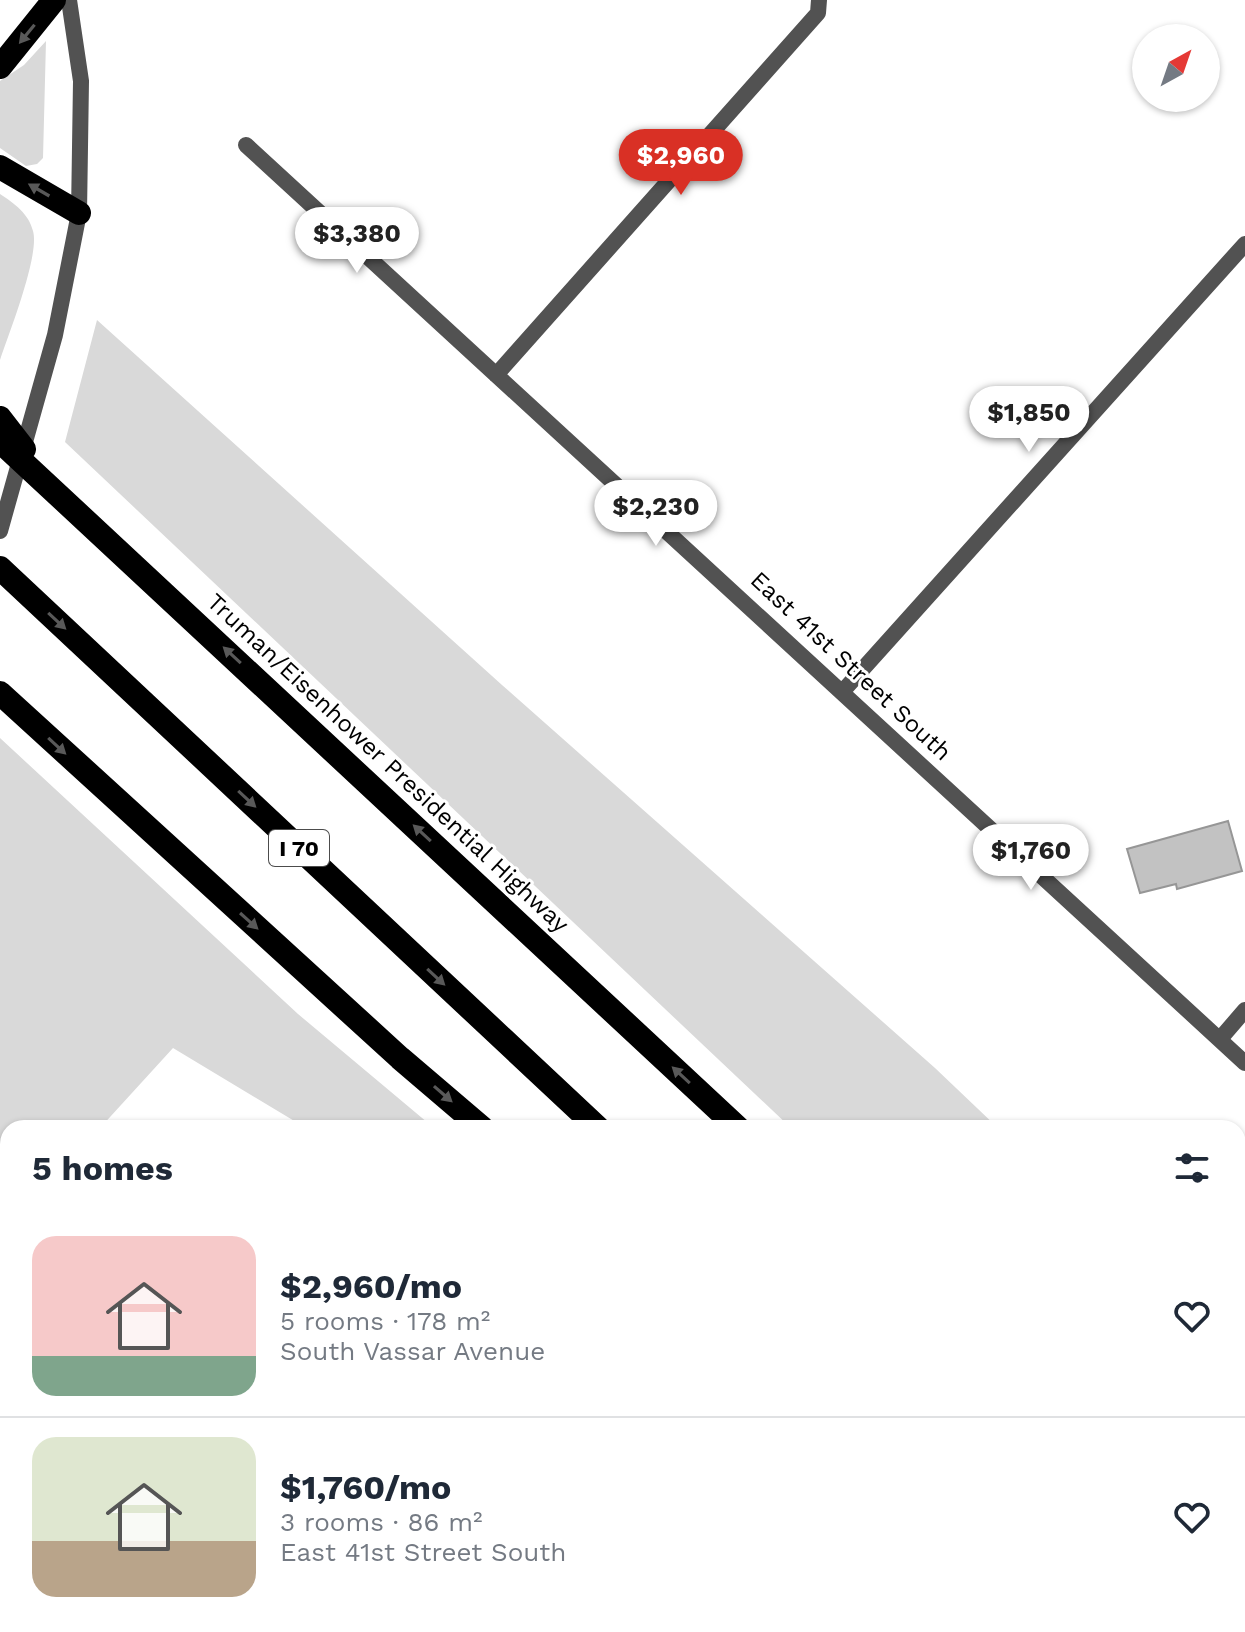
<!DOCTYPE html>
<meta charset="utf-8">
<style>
:root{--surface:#fff;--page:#f6f6f7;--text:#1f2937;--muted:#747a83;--line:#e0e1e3;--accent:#d93025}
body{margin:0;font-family:"Work Sans",sans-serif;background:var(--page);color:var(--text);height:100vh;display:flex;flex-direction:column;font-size:30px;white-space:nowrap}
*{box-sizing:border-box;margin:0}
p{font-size:26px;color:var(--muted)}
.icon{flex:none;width:44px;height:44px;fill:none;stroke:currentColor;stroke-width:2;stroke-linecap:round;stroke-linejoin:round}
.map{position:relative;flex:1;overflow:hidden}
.drawer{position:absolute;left:0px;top:1120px;width:1246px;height:512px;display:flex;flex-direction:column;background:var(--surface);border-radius:24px 24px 0 0;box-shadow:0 2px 6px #0004}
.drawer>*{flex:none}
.needle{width:52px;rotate:40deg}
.buttons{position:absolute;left:1132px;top:24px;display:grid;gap:16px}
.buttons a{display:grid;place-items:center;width:88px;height:88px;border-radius:50%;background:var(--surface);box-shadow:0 2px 6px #0004;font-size:40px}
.price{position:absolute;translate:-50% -68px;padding:0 18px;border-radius:28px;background:#fff;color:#222;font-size:26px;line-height:52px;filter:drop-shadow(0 2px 4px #0008)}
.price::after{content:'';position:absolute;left:50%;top:48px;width:24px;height:18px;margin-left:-12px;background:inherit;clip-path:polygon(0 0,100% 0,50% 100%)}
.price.on{background:var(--accent);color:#fff}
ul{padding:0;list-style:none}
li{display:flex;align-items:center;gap:24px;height:200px;padding:0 32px}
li+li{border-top:2px solid var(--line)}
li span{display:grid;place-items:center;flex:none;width:224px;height:160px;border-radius:24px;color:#555}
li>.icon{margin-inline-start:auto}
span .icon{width:96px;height:96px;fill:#fffc;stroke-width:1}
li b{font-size:34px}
h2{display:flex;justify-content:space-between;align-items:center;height:96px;padding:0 32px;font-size:34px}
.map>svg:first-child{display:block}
</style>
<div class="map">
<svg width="1245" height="1632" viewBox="0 0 1245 1632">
<rect width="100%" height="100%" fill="#fff"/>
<!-- green -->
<path fill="#d9d9d9" d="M 46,41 L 43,158 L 37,164 L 26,166 L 0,148 L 0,81 L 24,65 Z
M 0,194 C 14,203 29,214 33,231 C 40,255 9,333 0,360 Z
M 97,320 L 502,685 L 935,1068 L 998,1128 L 791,1128 L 65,442 Z
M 0,738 L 298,1014 L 434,1128 L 306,1128 L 173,1048 L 100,1128 L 8,1128 L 8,1231 L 0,1239 Z
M 1238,1354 L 1245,1361 L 1245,1557 L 1238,1551 Z
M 950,1624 L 1013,1624 L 1022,1632 L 946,1632 L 951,1626 Z"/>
<!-- building -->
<path fill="#c2c2c2" stroke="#969696" stroke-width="2" d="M 1228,821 L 1242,871 L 1177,889 L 1176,884 L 1140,893 L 1127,849 Z
M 178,1624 L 346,1624 L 339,1632 L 187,1632 Z"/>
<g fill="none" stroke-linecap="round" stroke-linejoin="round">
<!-- service -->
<path stroke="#525252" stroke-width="14" d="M 0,1455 L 8,1446
M 0,1552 L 8,1560
M 78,1624 L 87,1632
M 871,1624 L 874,1632
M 403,1632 L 410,1624"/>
<!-- minor -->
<path stroke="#525252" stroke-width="16" d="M 246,145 L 1245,1063
M 496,375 L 818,13 L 819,0
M 843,691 L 1245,244
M 1220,1039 L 1245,1010"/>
<!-- tertiary -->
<path stroke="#525252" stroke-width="16" d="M 0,531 L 55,335 L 79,213 L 81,81 L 69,0"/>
<!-- motorway -->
<path stroke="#000" stroke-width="24" d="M 0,67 L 54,0
M 0,167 L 79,213
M 0,418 L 24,449
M 0,441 L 738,1128
M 0,568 L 598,1128
M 0,693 L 400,1058 L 482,1128
M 1238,1595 L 1245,1602
M 1062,1624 L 1071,1632
M 1127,1624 L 1136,1632"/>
</g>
<!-- one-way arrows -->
<defs><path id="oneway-solid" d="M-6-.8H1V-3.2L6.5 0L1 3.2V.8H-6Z" transform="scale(2)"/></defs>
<g fill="#595959">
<use href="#oneway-solid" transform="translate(27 34) rotate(129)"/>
<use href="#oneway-solid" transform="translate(39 190) rotate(-150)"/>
<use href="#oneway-solid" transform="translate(57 621) rotate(43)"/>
<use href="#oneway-solid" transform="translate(232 655) rotate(-137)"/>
<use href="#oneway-solid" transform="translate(57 746) rotate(43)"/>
<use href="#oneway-solid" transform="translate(247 799) rotate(43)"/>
<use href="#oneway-solid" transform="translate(422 833) rotate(-137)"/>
<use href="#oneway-solid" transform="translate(249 921) rotate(42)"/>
<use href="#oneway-solid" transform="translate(436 977) rotate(43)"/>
<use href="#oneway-solid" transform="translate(681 1075) rotate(-137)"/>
<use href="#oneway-solid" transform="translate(443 1094) rotate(41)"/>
</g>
<g text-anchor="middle" stroke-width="6" stroke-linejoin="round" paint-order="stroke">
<!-- shield labels -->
<rect fill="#fff" stroke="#4c4c4c" stroke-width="2" x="269" y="830" width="60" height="36" rx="6"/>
<g font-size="22" font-weight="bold" fill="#000">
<text x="299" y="856">I 70</text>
</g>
<!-- street labels -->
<g font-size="24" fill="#000" stroke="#fff">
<text transform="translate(851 666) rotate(43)" y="8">East 41st Street South</text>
<text transform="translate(388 763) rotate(43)" y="8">Truman/Eisenhower Presidential Highway</text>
</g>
</g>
</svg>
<div class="buttons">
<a><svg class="needle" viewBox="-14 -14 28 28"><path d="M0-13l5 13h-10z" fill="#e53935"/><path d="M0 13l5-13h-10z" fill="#747a83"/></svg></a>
</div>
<b class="price on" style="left:681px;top:197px">$2,960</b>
<b class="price" style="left:357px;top:275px">$3,380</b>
<b class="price" style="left:1029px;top:454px">$1,850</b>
<b class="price" style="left:656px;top:548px">$2,230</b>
<b class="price" style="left:1031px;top:892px">$1,760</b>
<section class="drawer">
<h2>5 homes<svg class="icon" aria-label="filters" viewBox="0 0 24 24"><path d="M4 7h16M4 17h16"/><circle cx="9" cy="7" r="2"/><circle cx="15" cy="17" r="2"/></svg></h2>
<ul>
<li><span style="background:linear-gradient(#f6c9c9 75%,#7fa58c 0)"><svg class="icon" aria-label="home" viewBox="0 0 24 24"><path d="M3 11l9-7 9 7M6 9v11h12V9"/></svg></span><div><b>$2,960/mo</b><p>5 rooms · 178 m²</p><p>South Vassar Avenue</p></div><svg class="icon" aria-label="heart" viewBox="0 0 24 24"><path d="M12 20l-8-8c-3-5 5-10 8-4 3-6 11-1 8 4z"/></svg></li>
<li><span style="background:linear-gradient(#dfe7d0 65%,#b9a48a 0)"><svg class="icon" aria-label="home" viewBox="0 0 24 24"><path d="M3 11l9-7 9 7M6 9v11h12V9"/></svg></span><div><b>$1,760/mo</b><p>3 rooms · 86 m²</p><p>East 41st Street South</p></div><svg class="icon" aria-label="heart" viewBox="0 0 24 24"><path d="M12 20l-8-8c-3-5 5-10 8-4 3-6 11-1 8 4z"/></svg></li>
</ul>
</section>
</div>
